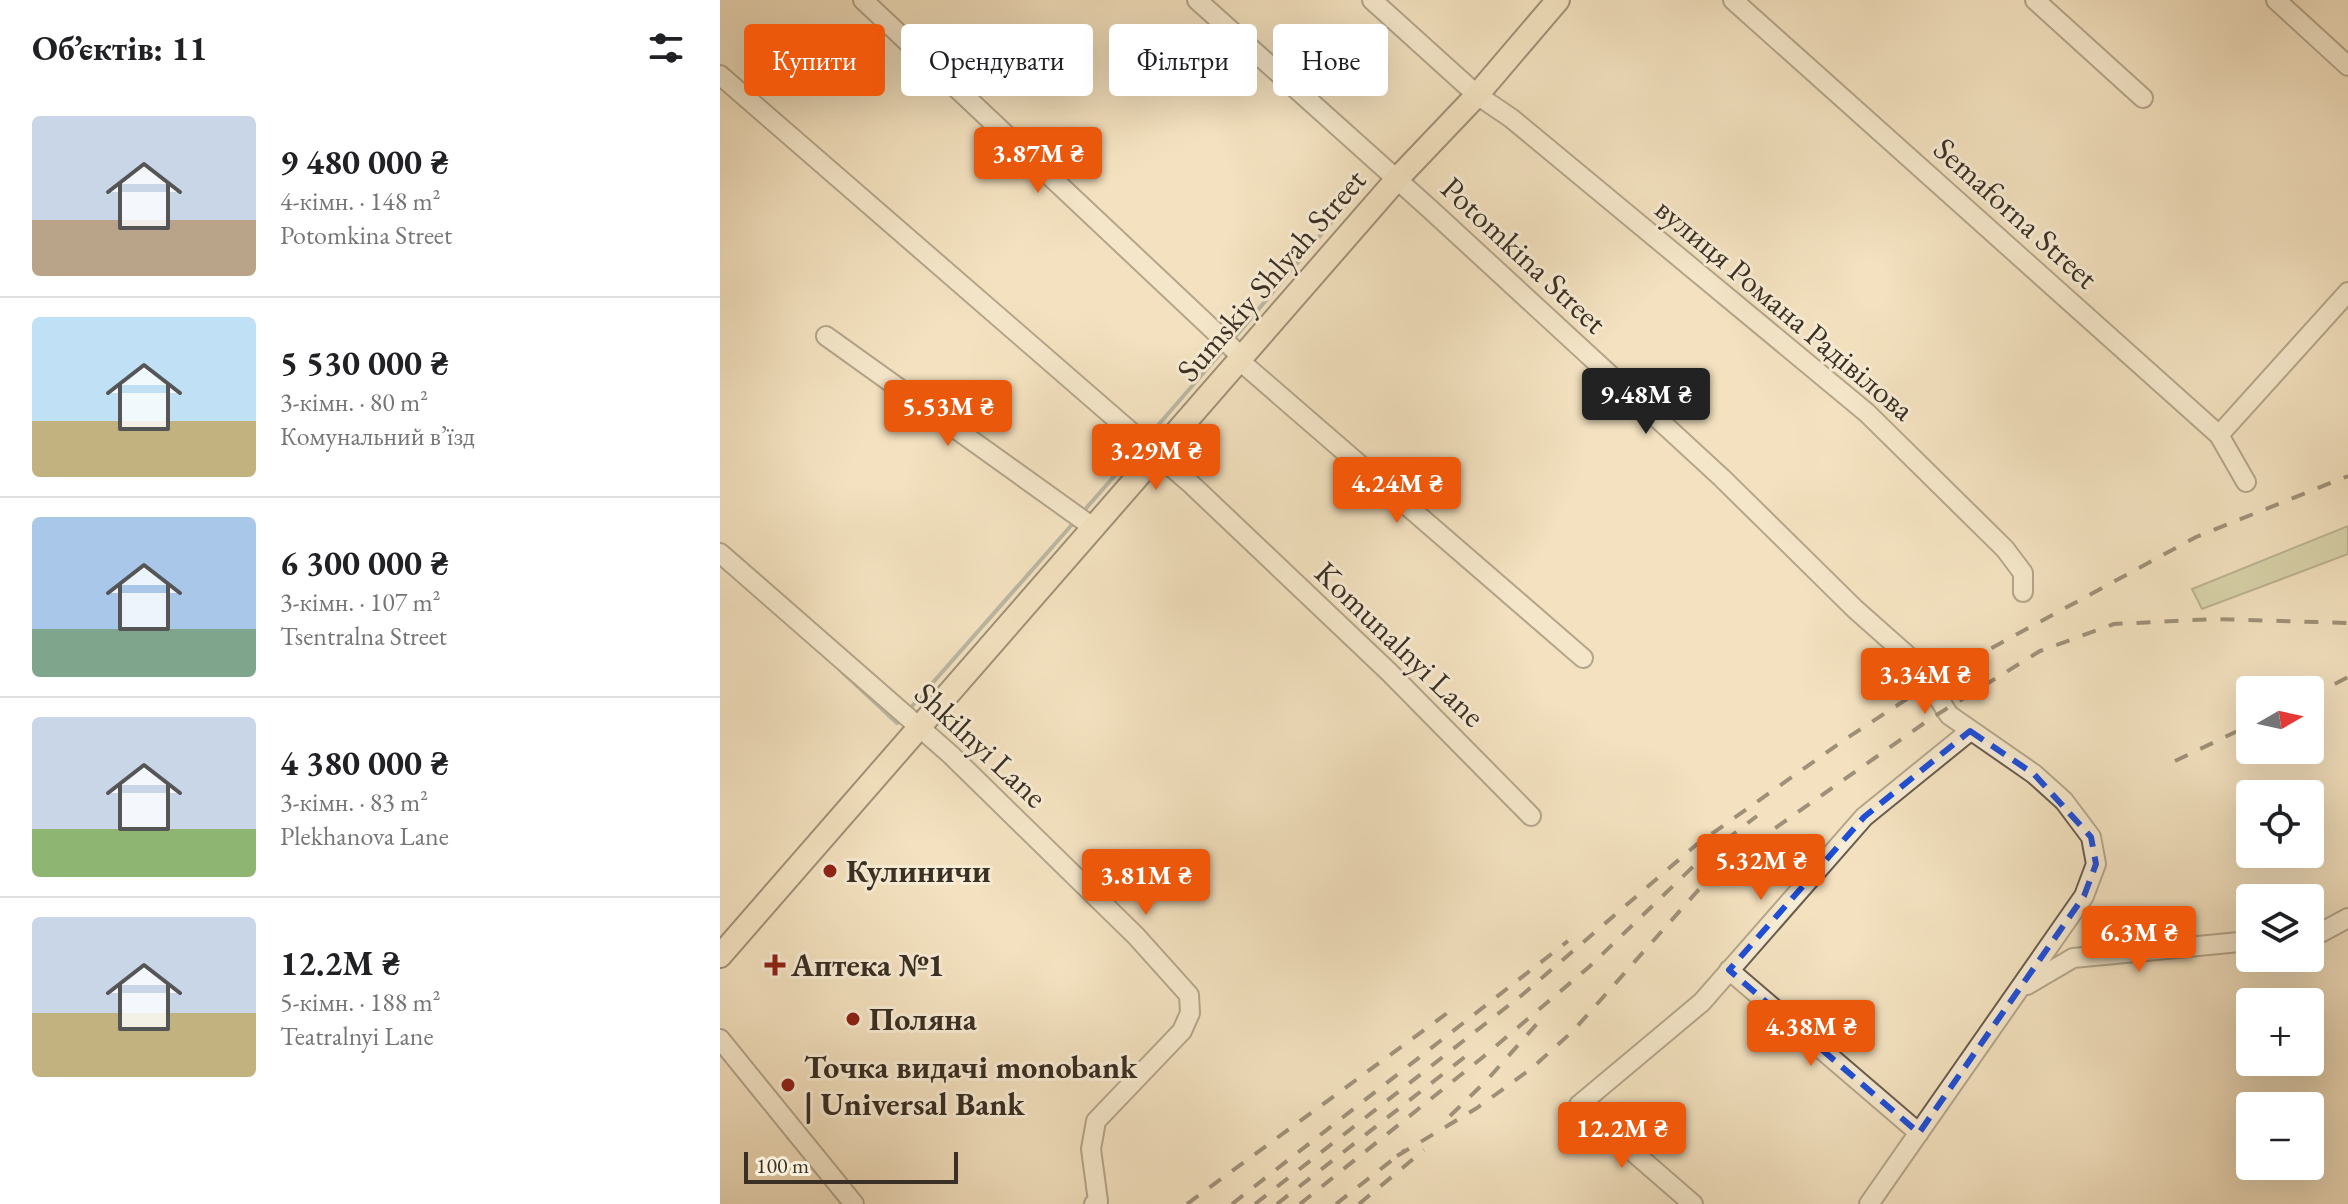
<!DOCTYPE html>
<html lang="uk">
<meta charset="utf-8">
<style>
:root{--surface:#fff;--page:#f6f6f6;--text:#202124;--muted:#757577;--line:#e0e0e0;--accent:#ea580c}
body{margin:0;font-family:"EB Garamond",serif;background:var(--page);color:var(--text);height:100vh;display:flex;flex-direction:column;font-size:30px;white-space:nowrap}
*{box-sizing:border-box;margin:0}
p{font-size:26px;color:var(--muted)}
.icon{flex:none;width:44px;height:44px;fill:none;stroke:currentColor;stroke-width:2;stroke-linecap:round;stroke-linejoin:round}
.map{position:relative;flex:1;overflow:hidden}
.side{display:flex;flex-direction:column;background:var(--surface);width:720px}
.side>*{flex:none}
.top-card{position:absolute;left:24px;top:24px;width:760px;height:72px;display:flex;gap:16px}
.needle{width:52px;rotate:81deg}
.tools{position:absolute;left:1516px;top:676px;display:grid;gap:16px}
.tools a{display:grid;place-items:center;width:88px;height:88px;border-radius:8px;background:var(--surface);box-shadow:0 8px 32px #0002;font-size:40px}
.scale{position:absolute;left:24px;bottom:20px;width:214px;box-sizing:border-box;padding-left:8px;border:4px solid #3b3025;border-top:0;font-size:22px;line-height:28px;white-space:nowrap;color:#3b3025;-webkit-text-stroke:6px #f7ecd5;paint-order:stroke}
.price{position:absolute;translate:-50% -68px;padding:0 18px;border-radius:8px;background:var(--accent);color:#fff;font-size:26px;line-height:52px;filter:drop-shadow(0 2px 4px #0008)}
.price::after{content:'';position:absolute;left:50%;top:48px;width:24px;height:18px;margin-left:-12px;background:inherit;clip-path:polygon(0 0,100% 0,50% 100%)}
.price.on{background:#222;color:#fff}
ul{padding:0;list-style:none}
li{display:flex;align-items:center;gap:24px;height:200px;padding:0 32px}
li+li{border-top:2px solid var(--line)}
li span{display:grid;place-items:center;flex:none;width:224px;height:160px;border-radius:8px;color:#555}
li>.icon{margin-inline-start:auto}
span .icon{width:96px;height:96px;fill:#fffc;stroke-width:1}
li b{font-size:34px}
h2{display:flex;justify-content:space-between;align-items:center;height:96px;padding:0 32px;font-size:34px}
.tag{padding:0 28px;border-radius:8px;background:var(--surface);box-shadow:0 8px 32px #0002;font-size:28px;line-height:72px}
.tag.on{background:var(--accent);color:#fff}
main{display:flex;flex:1;min-height:0}
.map>svg:first-child{display:block}
</style>
<main>
<section class="side">
<h2>Об’єктів: 11<svg class="icon" aria-label="filters" viewBox="0 0 24 24"><path d="M4 7h16M4 17h16"/><circle cx="9" cy="7" r="2"/><circle cx="15" cy="17" r="2"/></svg></h2>
<ul>
<li><span style="background:linear-gradient(#c9d6e8 65%,#b9a48a 0)"><svg class="icon" aria-label="home" viewBox="0 0 24 24"><path d="M3 11l9-7 9 7M6 9v11h12V9"/></svg></span><div><b>9 480 000 ₴</b><p>4-кімн. · 148 m²</p><p>Potomkina Street</p></div></li>
<li><span style="background:linear-gradient(#bfe0f5 65%,#c2b280 0)"><svg class="icon" aria-label="home" viewBox="0 0 24 24"><path d="M3 11l9-7 9 7M6 9v11h12V9"/></svg></span><div><b>5 530 000 ₴</b><p>3-кімн. · 80 m²</p><p>Комунальний в’їзд</p></div></li>
<li><span style="background:linear-gradient(#a9c7e8 70%,#7fa58c 0)"><svg class="icon" aria-label="home" viewBox="0 0 24 24"><path d="M3 11l9-7 9 7M6 9v11h12V9"/></svg></span><div><b>6 300 000 ₴</b><p>3-кімн. · 107 m²</p><p>Tsentralna Street</p></div></li>
<li><span style="background:linear-gradient(#c9d6e8 70%,#8fb573 0)"><svg class="icon" aria-label="home" viewBox="0 0 24 24"><path d="M3 11l9-7 9 7M6 9v11h12V9"/></svg></span><div><b>4 380 000 ₴</b><p>3-кімн. · 83 m²</p><p>Plekhanova Lane</p></div></li>
<li><span style="background:linear-gradient(#c9d6e8 60%,#c2b280 0)"><svg class="icon" aria-label="home" viewBox="0 0 24 24"><path d="M3 11l9-7 9 7M6 9v11h12V9"/></svg></span><div><b>12.2M ₴</b><p>5-кімн. · 188 m²</p><p>Teatralnyi Lane</p></div></li>
</ul>
</section>
<div class="map">
<svg width="1628" height="1204" viewBox="0 0 1628 1204">
<rect width="100%" height="100%" fill="#f3e1bf"/>
<filter id="stains"><feTurbulence type="fractalNoise" baseFrequency=".0025" numOctaves="4"/><feColorMatrix values="0 0 0 0 .2 0 0 0 0 .09 0 0 0 0 .02 0 0 0 .5 -.17"/></filter>
<radialGradient id="worn" r=".72"><stop offset=".6" stop-color="#630" stop-opacity="0"/><stop offset="1" stop-color="#630" stop-opacity=".3"/></radialGradient>
<!-- green -->
<path fill="#bbc392" stroke="#7b7a5c" stroke-width="2" d="M 1628,526 L 1628,554 L 1482,609 L 1472,589 Z"/>
<g fill="none" stroke-linecap="round" stroke-linejoin="round">
<!-- stream -->
<path stroke="#788381" stroke-width="4" d="M 511,342 L 646,181
M 427,438 L 505,348
M 361,514 L 419,448
M 120,670 L 177,723 L 181,718
M 187,712 L 356,520"/>
<defs>
<path id="minor" d="M 143,0 L 523,358
M 477,0 L 711,210 L 1002,478 L 1135,609 L 1197,664 L 1229,715 L 1314,774 L 1344,801 L 1371,837 L 1376,864 L 1364,896 L 1149,1204
M 652,0 L 757,95 L 791,118 L 1147,413 L 1285,549 L 1303,573 L 1303,592
M 1013,0 L 1499,435 L 1526,482
M 1315,0 L 1423,98
M 1556,0 L 1628,66
M 0,75 L 471,484 L 669,672 L 811,816
M 106,336 L 374,528
M 520,361 L 863,658
M 1499,435 L 1628,292
M 0,553 L 230,754 L 416,936 L 469,995 L 470,1013 L 462,1031 L 376,1121 L 371,1149 L 378,1201 L 374,1204
M 1590,934 L 1600,933 L 1628,918
M 1009,970 L 1199,1133
M 1307,985 L 1353,958 L 1530,941
M 0,1039 L 134,1204
M 973,1204 L 859,1105 L 982,1002 L 1144,817 L 1250,731"/>
<path id="major" d="M 0,956 L 677,179 L 757,95 L 838,0"/>
</defs>
<!-- minor casing -->
<use href="#minor" stroke="#695c4c" stroke-width="22"/>
<!-- major casing -->
<use href="#major" stroke="#3b3025" stroke-width="26"/>
<!-- minor -->
<use href="#minor" stroke="#f7ecd5" stroke-width="18"/>
<!-- major -->
<use href="#major" stroke="#f3e1bf" stroke-width="22"/>
<!-- rail -->
<path stroke="#3b3025" stroke-width="4" stroke-dasharray="14 14" stroke-linecap="butt" d="M 1590,697 L 1628,677
M 1455,761 L 1530,725
M 730,1116 L 767,1080 L 823,1017
M 677,1156 L 757,1108 L 812,1068 L 853,1031 L 982,886 L 1034,843 L 1210,719 L 1320,651 L 1394,624 L 1495,619 L 1628,623
M 467,1204 L 730,1011
M 512,1204 L 848,941
M 535,1204 L 802,995 L 976,845 L 1127,738 L 1233,669 L 1476,537 L 1628,476
M 557,1204 L 746,1056
M 580,1204 L 763,1057 L 869,967 L 982,858 L 1037,816
M 616,1204 L 685,1150
M 639,1204 L 704,1150"/>
</g>
<!-- marked area -->
<path d="M0 0H1628V1204H0ZM 1250,731 L 1314,774 L 1371,837 L 1376,864 L 1364,896 L 1199,1133 L 1009,970 L 1144,817 Z" fill="#f3e1bf" fill-opacity=".55" fill-rule="evenodd"/>
<path fill="none" stroke="#1d4ed8" stroke-width="6" stroke-dasharray="16 10" stroke-linejoin="round" d="M 1250,731 L 1314,774 L 1371,837 L 1376,864 L 1364,896 L 1199,1133 L 1009,970 L 1144,817 Z"/>
<!-- markers -->
<g fill="#8f2418" stroke="#f7ecd5" stroke-width="3">
<circle cx="110" cy="871" r="8"/>
<path d="M51 953h8v8h8v8h-8v8h-8v-8h-8v-8h8z"/>
<circle cx="133" cy="1019" r="8"/>
<circle cx="68" cy="1085" r="8"/>
</g>
<g text-anchor="middle" stroke-width="6" stroke-linejoin="round" paint-order="stroke">
<!-- street labels -->
<g font-size="32" fill="#3b3025" stroke="#f7ecd5">
<text transform="translate(1296 213) rotate(42)" y="11">Semaforna Street</text>
<text transform="translate(804 255) rotate(43)" y="11">Potomkina Street</text>
<text transform="translate(551 275) rotate(-49)" y="11">Sumskiy Shlyah Street</text>
<text transform="translate(1065 309) rotate(40)" y="11">вулиця Романа Радівілова</text>
<text transform="translate(680 644) rotate(44)" y="11">Komunalnyi Lane</text>
<text transform="translate(261 745) rotate(43)" y="11">Shkilnyi Lane</text>
</g>
<!-- poi labels -->
<g font-size="32" font-weight="bold" fill="#3b3025" stroke="#f7ecd5" text-anchor="start">
<text x="126" y="882">Кулиничи</text>
<text x="71" y="976">Аптека №1</text>
<text x="149" y="1030">Поляна</text>
<text x="84" y="1078">Точка видачі monobank<tspan x="84" dy="37">| Universal Bank</tspan></text>
</g>
</g>
<rect width="100%" height="100%" filter="url(#stains)"/>
<rect width="100%" height="100%" fill="url(#worn)"/>
</svg>
<div class="tools">
<a><svg class="needle" viewBox="-14 -14 28 28"><path d="M0-13l5 13h-10z" fill="#e53935"/><path d="M0 13l5-13h-10z" fill="#757577"/></svg></a>
<a><svg class="icon" aria-label="locate" viewBox="0 0 24 24"><circle cx="12" cy="12" r="6"/><path d="M12 2v4M12 18v4M2 12h4M18 12h4"/></svg></a>
<a><svg class="icon" aria-label="layers" viewBox="0 0 24 24"><path d="M12 4l9 5-9 5-9-5zM3 14l9 5 9-5"/></svg></a>
<a>+</a>
<a>−</a>
</div>
<div class="scale">100 m</div>
<b class="price" style="left:318px;top:195px">3.87M ₴</b>
<b class="price on" style="left:926px;top:436px">9.48M ₴</b>
<b class="price" style="left:228px;top:448px">5.53M ₴</b>
<b class="price" style="left:436px;top:492px">3.29M ₴</b>
<b class="price" style="left:677px;top:525px">4.24M ₴</b>
<b class="price" style="left:1205px;top:716px">3.34M ₴</b>
<b class="price" style="left:1041px;top:902px">5.32M ₴</b>
<b class="price" style="left:426px;top:917px">3.81M ₴</b>
<b class="price" style="left:1419px;top:974px">6.3M ₴</b>
<b class="price" style="left:1091px;top:1068px">4.38M ₴</b>
<b class="price" style="left:902px;top:1170px">12.2M ₴</b>
<div class="top-card">
<a class="tag on">Купити</a>
<a class="tag">Орендувати</a>
<a class="tag">Фільтри</a>
<a class="tag">Нове</a>
</div>
</div>
</main>
